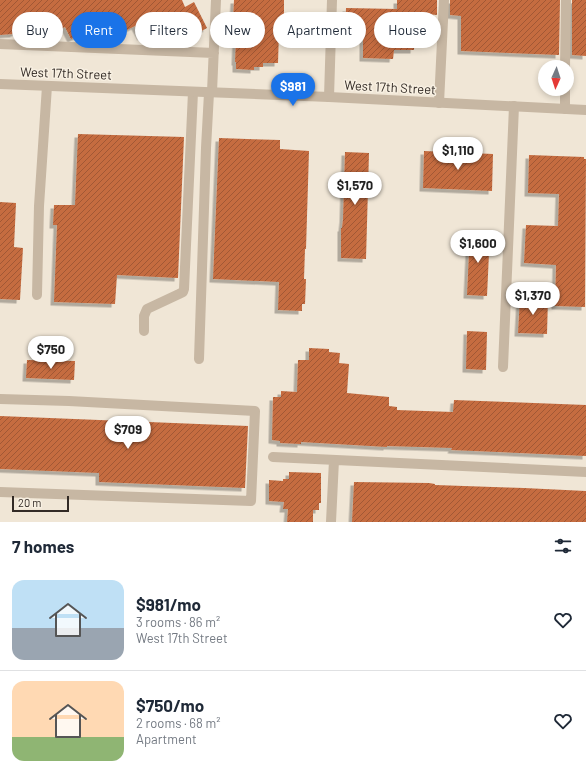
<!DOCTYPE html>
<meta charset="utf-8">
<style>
:root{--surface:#fff;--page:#f6f6f7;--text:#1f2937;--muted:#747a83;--line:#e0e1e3;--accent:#1a73e8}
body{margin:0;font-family:Barlow,sans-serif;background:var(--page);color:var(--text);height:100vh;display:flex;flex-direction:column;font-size:15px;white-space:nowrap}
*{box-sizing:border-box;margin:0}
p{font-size:13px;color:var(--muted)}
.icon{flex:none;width:22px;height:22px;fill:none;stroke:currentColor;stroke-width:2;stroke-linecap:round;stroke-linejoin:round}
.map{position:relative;height:522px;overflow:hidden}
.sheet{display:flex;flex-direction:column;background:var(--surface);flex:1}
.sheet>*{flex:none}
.banner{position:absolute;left:12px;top:12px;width:562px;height:36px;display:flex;gap:8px}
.needle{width:26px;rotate:183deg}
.fabs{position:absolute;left:538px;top:60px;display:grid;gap:8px}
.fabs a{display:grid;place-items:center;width:36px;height:36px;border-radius:50%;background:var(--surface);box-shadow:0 2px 6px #0003;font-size:20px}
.scale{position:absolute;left:12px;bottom:10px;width:57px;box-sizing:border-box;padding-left:4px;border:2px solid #322a25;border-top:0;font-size:11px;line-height:14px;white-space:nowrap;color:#322a25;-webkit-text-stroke:3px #f8f0e2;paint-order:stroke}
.price{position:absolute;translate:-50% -34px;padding:0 9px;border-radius:14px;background:#fff;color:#222;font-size:13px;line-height:26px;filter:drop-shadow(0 1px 2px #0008)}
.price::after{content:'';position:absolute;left:50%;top:24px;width:12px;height:9px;margin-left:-6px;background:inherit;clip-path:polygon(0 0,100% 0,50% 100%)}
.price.active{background:var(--accent);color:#fff}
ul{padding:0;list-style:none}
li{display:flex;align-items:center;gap:12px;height:100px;padding:0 12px}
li+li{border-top:1px solid var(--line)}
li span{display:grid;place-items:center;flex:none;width:112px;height:80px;border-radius:12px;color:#555}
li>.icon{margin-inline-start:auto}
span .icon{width:48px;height:48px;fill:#fffc;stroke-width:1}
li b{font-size:17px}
h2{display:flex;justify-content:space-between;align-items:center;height:48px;padding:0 12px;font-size:17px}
.tag{padding:0 14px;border-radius:18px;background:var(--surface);box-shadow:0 2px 6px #0003;font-size:14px;line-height:36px}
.tag.active{background:var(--accent);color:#fff}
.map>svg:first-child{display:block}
</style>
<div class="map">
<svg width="586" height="522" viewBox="0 0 586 522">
<defs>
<pattern id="building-hatch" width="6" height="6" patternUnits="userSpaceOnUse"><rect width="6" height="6" fill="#c56c40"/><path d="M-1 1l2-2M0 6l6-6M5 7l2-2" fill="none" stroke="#a15935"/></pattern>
<filter id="shadow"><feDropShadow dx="-3.5" dy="3.5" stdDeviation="0" flood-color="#0004"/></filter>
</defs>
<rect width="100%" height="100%" fill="#f0e6d6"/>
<!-- building -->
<path fill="url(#building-hatch)" filter="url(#shadow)" d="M 0,0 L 182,0 L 185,7 L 194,2 L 207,28 L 177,44 L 167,24 L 141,37 L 135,26 L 109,39 L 101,24 L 71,39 L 65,27 L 46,36 L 42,28 L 35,32 L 31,24 L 13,34 L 0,35 Z
M 234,0 L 284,0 L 284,32 L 279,32 L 278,63 L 263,63 L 263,67 L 254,67 L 254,70 L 236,69 L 236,62 L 235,62 L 236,39 L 232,39 Z
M 397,0 L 437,0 L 437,15 L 416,13 L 414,50 L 394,50 L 393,59 L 363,58 L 363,34 L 345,34 L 346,8 L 397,9 Z
M 450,0 L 560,0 L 559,55 L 461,51 L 461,16 L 450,15 Z
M 572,0 L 586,0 L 586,56 L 572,55 Z
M 78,134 L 184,137 L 178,278 L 117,275 L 115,304 L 54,302 L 57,225 L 53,225 L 54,205 L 75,205 Z
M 219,138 L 280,140 L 280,149 L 309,151 L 306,249 L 305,249 L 304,279 L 306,279 L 305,304 L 302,304 L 302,311 L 278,310 L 279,282 L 213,279 Z
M 424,151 L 493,154 L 492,191 L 423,188 Z
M 345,152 L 369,153 L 366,259 L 341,258 L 341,228 L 342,228 L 343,219 Z
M 529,155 L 584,157 L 584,159 L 586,159 L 585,307 L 555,306 L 556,265 L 524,263 L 526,225 L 558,226 L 559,194 L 528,193 Z
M 0,202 L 16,203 L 14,247 L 23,248 L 20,300 L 0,299 Z
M 470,231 L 490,232 L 487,296 L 467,295 Z
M 520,297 L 548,298 L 547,334 L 518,333 Z
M 467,331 L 487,332 L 486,370 L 466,369 Z
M 309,348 L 329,349 L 329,352 L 340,353 L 339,363 L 349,364 L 347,393 L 389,397 L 389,406 L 397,407 L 397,410 L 453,412 L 454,400 L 586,405 L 586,456 L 451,450 L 452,448 L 387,446 L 387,447 L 301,442 L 301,444 L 280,443 L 280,441 L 272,440 L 273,397 L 281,397 L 281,391 L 297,392 L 298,360 L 309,360 Z
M 27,360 L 75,361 L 74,380 L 26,378 Z
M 0,416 L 248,426 L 245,488 L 99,482 L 99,473 L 0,469 Z
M 289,472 L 321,473 L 321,503 L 319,503 L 319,510 L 313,510 L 313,522 L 287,522 L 288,509 L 283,509 L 284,502 L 269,501 L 269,480 L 283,481 L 283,479 L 289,479 Z
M 354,482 L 429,483 L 435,484 L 435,485 L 524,488 L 586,491 L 586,522 L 352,522 Z"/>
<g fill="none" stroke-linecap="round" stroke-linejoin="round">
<!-- service -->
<path stroke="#c7b7a3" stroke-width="10" d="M 0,44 L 214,53
M 565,67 L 566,0
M 565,89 L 565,109
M 212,92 L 216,0
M 329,97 L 332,0
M 439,103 L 444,0
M 37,295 L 39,206 L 47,86
M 144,331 L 144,316 L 147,309 L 179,294 L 183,292 L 184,289 L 193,92
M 199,359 L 206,148 L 209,93
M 503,367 L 514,106
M 0,399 L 69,401 L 255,411 L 251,501 L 0,492
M 273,457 L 586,472
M 331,522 L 334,460"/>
<!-- tertiary -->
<path stroke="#c7b7a3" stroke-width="10" d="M 0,84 L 329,97 L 586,110"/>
</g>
<g text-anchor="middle" stroke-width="3" stroke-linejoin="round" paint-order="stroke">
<!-- street labels -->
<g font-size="13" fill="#322a25" stroke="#f8f0e2">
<text transform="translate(66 73) rotate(2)" y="5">West 17th Street</text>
<text transform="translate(390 87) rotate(3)" y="5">West 17th Street</text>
</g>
</g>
</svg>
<div class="fabs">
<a><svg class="needle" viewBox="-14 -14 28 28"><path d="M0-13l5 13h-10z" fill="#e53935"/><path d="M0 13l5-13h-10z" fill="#747a83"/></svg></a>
</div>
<div class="scale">20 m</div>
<b class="price active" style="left:293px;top:107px">$981</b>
<b class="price" style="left:458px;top:171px">$1,110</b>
<b class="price" style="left:355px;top:206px">$1,570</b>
<b class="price" style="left:478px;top:264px">$1,600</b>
<b class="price" style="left:533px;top:316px">$1,370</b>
<b class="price" style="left:51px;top:370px">$750</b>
<b class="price" style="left:128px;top:450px">$709</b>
<div class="banner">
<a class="tag">Buy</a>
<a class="tag active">Rent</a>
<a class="tag">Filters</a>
<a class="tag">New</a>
<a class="tag">Apartment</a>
<a class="tag">House</a>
</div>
</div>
<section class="sheet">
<h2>7 homes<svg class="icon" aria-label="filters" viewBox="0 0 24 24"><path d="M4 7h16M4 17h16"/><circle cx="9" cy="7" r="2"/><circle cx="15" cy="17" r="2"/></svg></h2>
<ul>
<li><span style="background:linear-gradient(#bfe0f5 60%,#9aa5b1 0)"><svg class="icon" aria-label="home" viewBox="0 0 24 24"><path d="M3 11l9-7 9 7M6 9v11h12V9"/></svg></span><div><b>$981/mo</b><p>3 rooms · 86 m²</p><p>West 17th Street</p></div><svg class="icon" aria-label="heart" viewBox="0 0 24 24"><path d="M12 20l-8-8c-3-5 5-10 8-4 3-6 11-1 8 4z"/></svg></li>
<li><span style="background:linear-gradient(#ffd9b3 70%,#8fb573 0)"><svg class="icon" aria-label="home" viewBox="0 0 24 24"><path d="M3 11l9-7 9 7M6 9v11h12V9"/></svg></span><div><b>$750/mo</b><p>2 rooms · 68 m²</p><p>Apartment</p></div><svg class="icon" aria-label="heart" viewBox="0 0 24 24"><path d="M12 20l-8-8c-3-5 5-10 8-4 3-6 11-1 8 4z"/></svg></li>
</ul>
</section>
